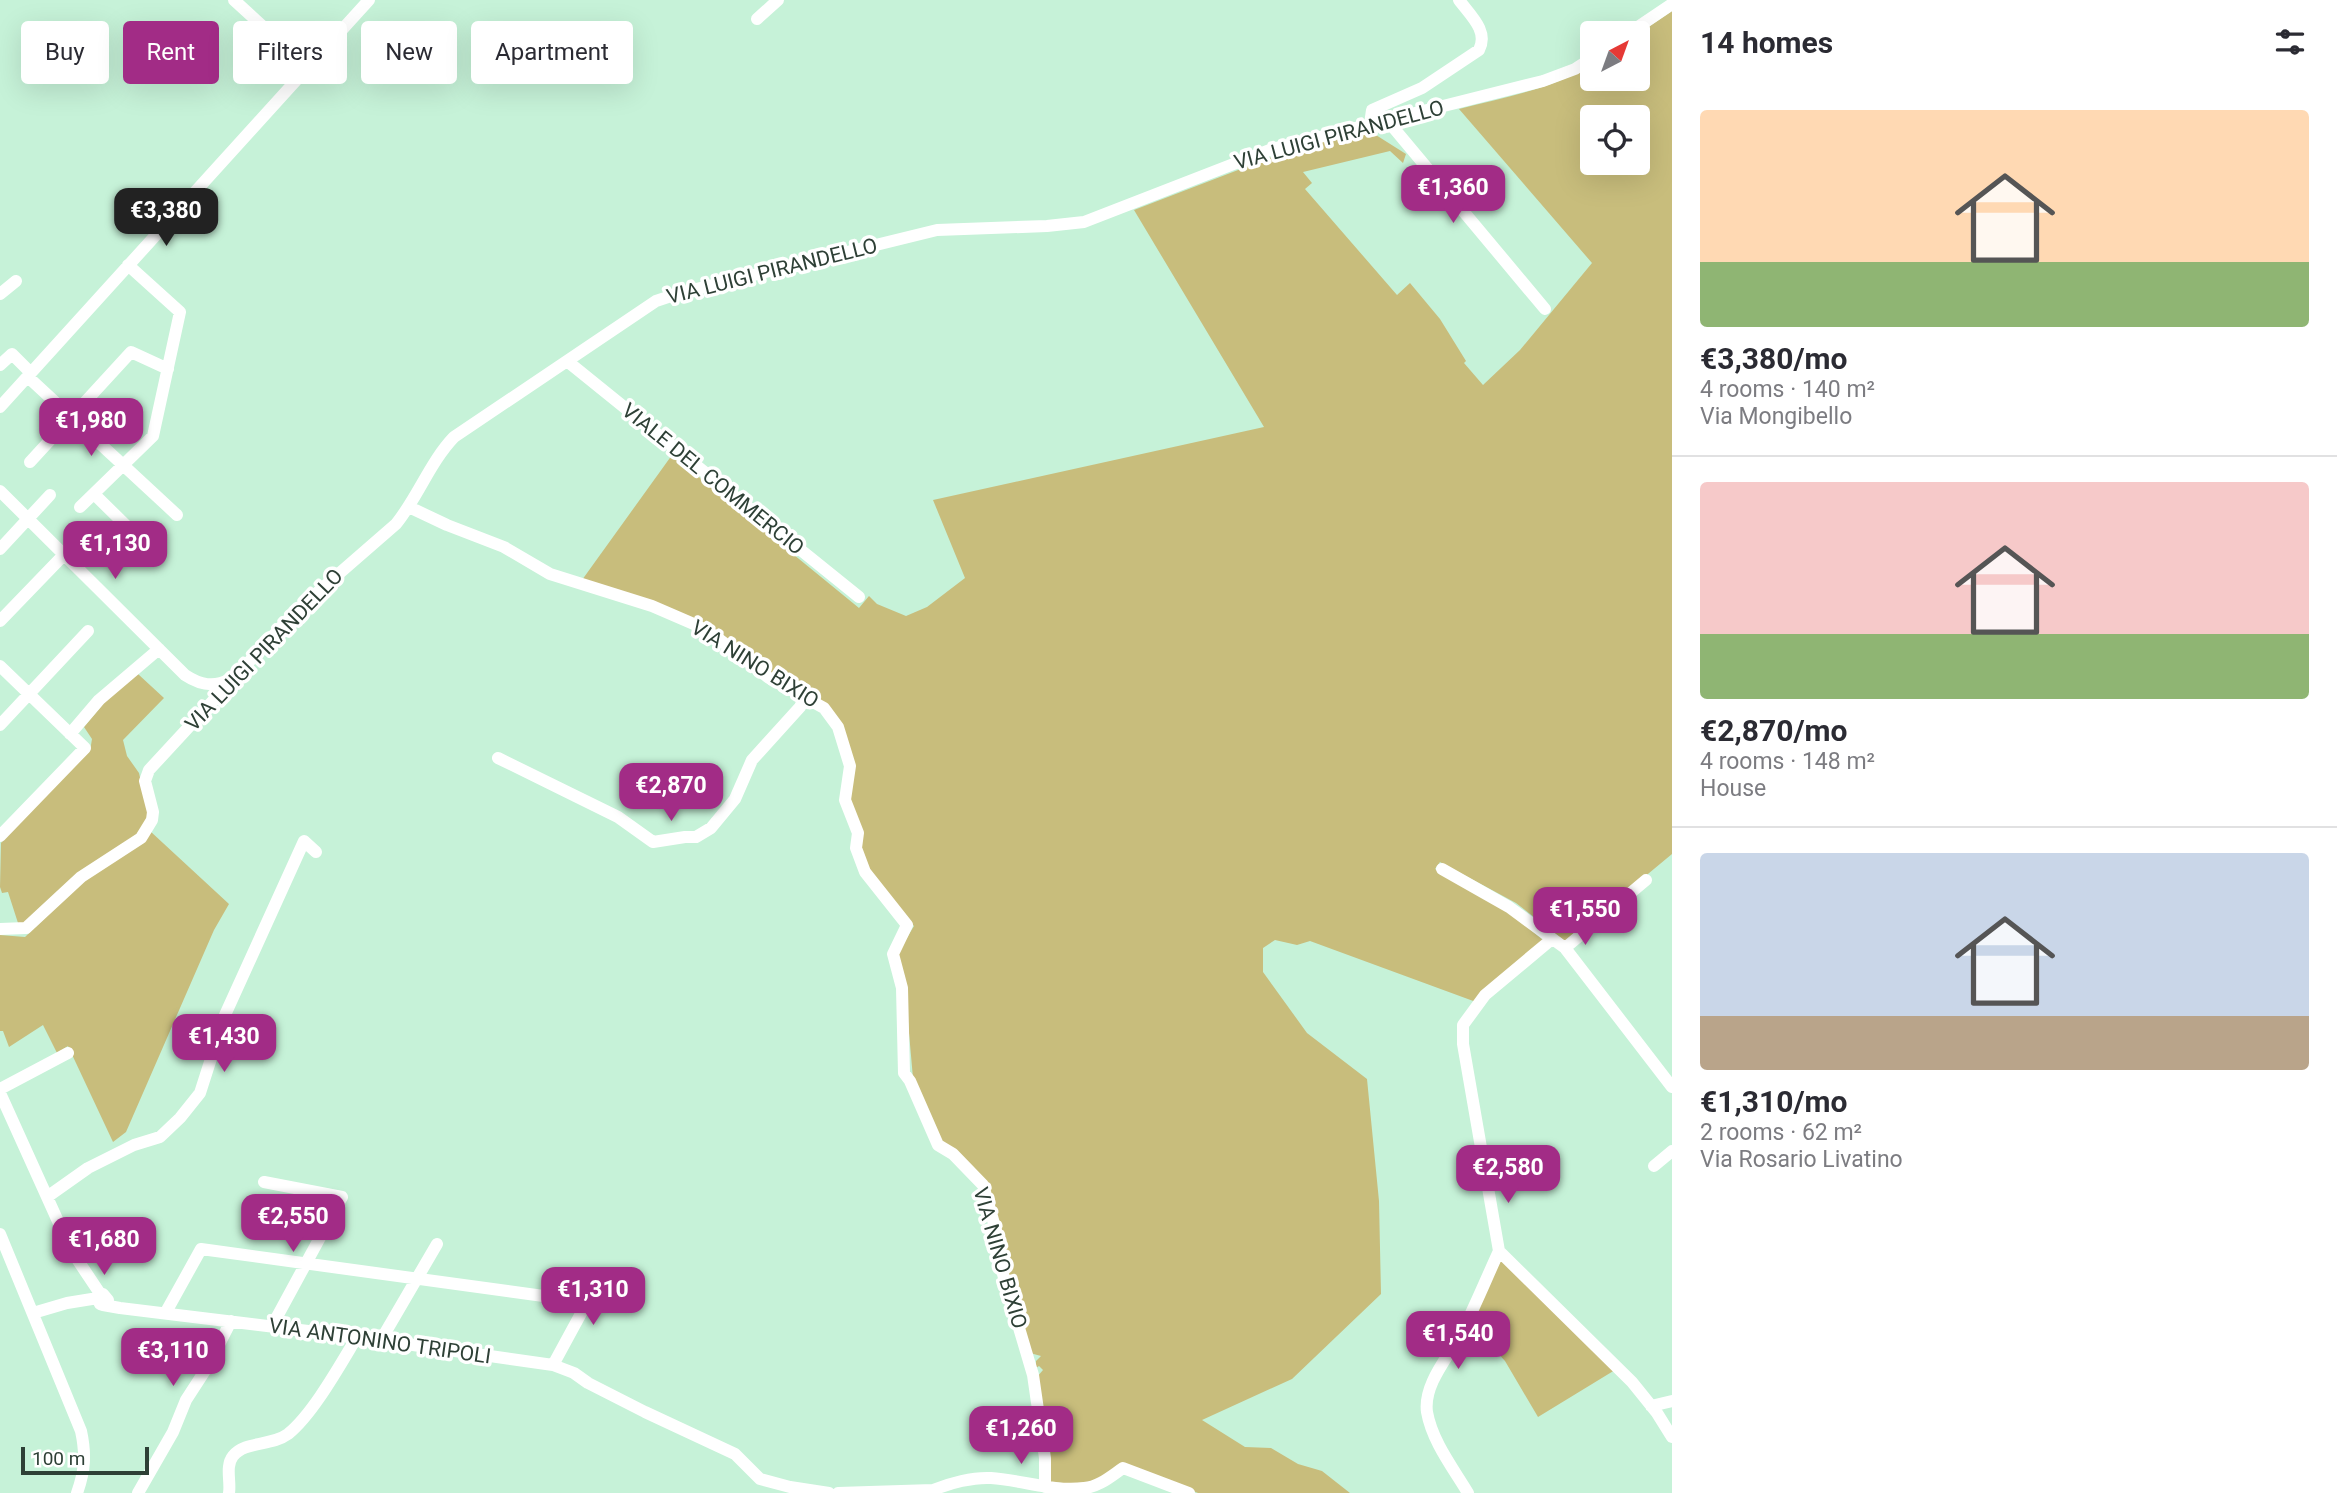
<!DOCTYPE html>
<meta charset="utf-8">
<style>
:root{--surface:#fff;--page:#f7f7f7;--text:#2b2b33;--muted:#7c7c81;--line:#e1e1e2;--accent:#a22c86}
body{margin:0;font-family:Roboto,sans-serif;background:var(--page);color:var(--text);height:100vh;display:flex;flex-direction:column;font-size:26px;white-space:nowrap}
*{box-sizing:border-box;margin:0}
p{font-size:23px;color:var(--muted)}
.icon{flex:none;width:38px;height:38px;fill:none;stroke:currentColor;stroke-width:2;stroke-linecap:round;stroke-linejoin:round}
.map{position:relative;flex:1;overflow:hidden}
.panel{display:flex;flex-direction:column;background:var(--surface);width:665px}
.panel>*{flex:none}
.guide{position:absolute;left:21px;top:21px;width:665px;height:63px;display:flex;gap:14px}
.needle{width:46px;rotate:41deg}
.buttons{position:absolute;left:1580px;top:21px;display:grid;gap:14px}
.buttons a{display:grid;place-items:center;width:70px;height:70px;border-radius:7px;background:var(--surface);box-shadow:0 7px 28px #0002;font-size:35px}
.scale{position:absolute;left:21px;bottom:18px;width:128px;box-sizing:border-box;padding-left:7px;border:4px solid #2e4036;border-top:0;font-size:19px;line-height:24px;white-space:nowrap;color:#2e4036;-webkit-text-stroke:5px #fff;paint-order:stroke}
.price{position:absolute;translate:-50% -60px;padding:0 16px;border-radius:14px;background:var(--accent);color:#fff;font-size:23px;line-height:46px;filter:drop-shadow(0 2px 4px #0008)}
.price::after{content:'';position:absolute;left:50%;top:42px;width:21px;height:16px;margin-left:-10px;background:inherit;clip-path:polygon(0 0,100% 0,50% 100%)}
.price.on{background:#222;color:#fff}
ul{padding:0;list-style:none}
li{display:grid;align-content:center;gap:14px;height:371px;padding:0 28px}
li+li{border-top:2px solid var(--line)}
li span{display:grid;place-items:center;height:217px;border-radius:7px;color:#555}
li>.icon{margin-inline-start:auto}
span .icon{width:126px;height:126px;fill:#fffc;stroke-width:1}
li b{font-size:30px}
h2{display:flex;justify-content:space-between;align-items:center;height:84px;padding:0 28px;font-size:30px}
.tag{padding:0 24px;border-radius:7px;background:var(--surface);box-shadow:0 7px 28px #0002;font-size:24px;line-height:63px}
.tag.on{background:var(--accent);color:#fff}
main{display:flex;flex:1;min-height:0}
.map>svg:first-child{display:block}
</style>
<main>
<div class="map">
<svg width="1672" height="1493" viewBox="0 0 1672 1493">
<rect width="100%" height="100%" fill="#c6f2d8"/>
<!-- green -->
<path fill="#c8bd7c" fill-rule="evenodd" d="M 1672,11 L 1672,854 L 1566,942 L 1516,903 L 1440,862 L 1435,869 L 1505,909 L 1543,940 L 1476,1002 L 1310,941 L 1297,945 L 1275,940 L 1263,948 L 1263,972 L 1307,1033 L 1367,1079 L 1379,1201 L 1381,1294 L 1292,1379 L 1202,1420 L 1245,1447 L 1271,1448 L 1298,1464 L 1322,1471 L 1350,1493 L 1198,1493 L 1136,1468 L 1085,1485 L 1051,1482 L 1037,1377 L 1043,1370 L 1039,1366 L 1036,1368 L 1036,1361 L 1041,1356 L 1030,1353 L 1002,1264 L 986,1183 L 940,1143 L 913,1078 L 905,988 L 896,956 L 914,926 C 900,910 882,894 872,876 C 847,832 847,778 843,729 L 728,640 L 582,580 L 672,455 L 859,608 L 869,596 L 877,604 L 906,616 L 927,607 L 965,578 L 933,500 L 1264,427 L 1134,210 L 1285,152 L 1368,130 L 1406,154 L 1403,163 L 1390,151 L 1303,172 L 1312,183 L 1305,189 L 1397,295 L 1410,283 L 1440,319 L 1466,361 L 1464,363 L 1483,385 L 1520,350 L 1592,263 L 1459,109 C 1505,97 1552,89 1592,65 L 1592,79 L 1638,79 L 1638,34 ZM 1592,117 L 1638,117 L 1638,163 L 1592,163 Z
M 138,674 L 164,698 L 123,740 L 127,756 L 139,773 L 148,814 L 142,830 L 24,923 L 18,923 L 8,892 L 2,893 L 0,887 L 1,843 L 30,809 L 90,751 L 92,739 L 84,727 L 114,691 Z
M 150,831 L 229,904 L 214,930 L 126,1132 L 113,1142 L 68,1046 L 57,1053 L 43,1025 L 9,1047 L 3,1031 L 0,1031 L 0,935 L 25,937 L 90,875 Z
M 1501,1260 L 1615,1370 L 1538,1417 L 1505,1361 L 1470,1323 Z"/>
<g fill="none" stroke-linecap="round" stroke-linejoin="round">
<!-- minor -->
<path stroke="#fff" stroke-width="12" d="M 234,0 L 307,67
M 757,19 L 778,0
M 1629,33 L 1672,4
M 1387,120 L 1545,309
M 1370,124 L 1372,110 L 1422,88 L 1479,50 C 1489,31 1470,15 1459,0
M 0,294 L 16,281
M 567,361 L 859,597
M 0,365 L 12,354 L 31,373
M 28,377 L 177,515
M 0,407 L 369,0
M 30,462 L 131,352 L 168,369
M 0,491 L 185,675 C 200,685 214,688 230,679
M 94,494 L 152,551
M 80,507 L 153,436 L 180,312 L 128,265
M 409,507 L 447,525 L 504,547 L 550,574 L 652,606 L 696,625 L 715,636 L 769,678 L 824,708 L 838,727 L 850,766 L 845,800 L 858,833 L 856,848 L 865,872 L 907,925 L 893,954 L 902,988 L 904,1073 L 910,1081 L 938,1145 L 953,1154 L 983,1185 L 997,1234 L 1000,1264 L 1033,1375 L 1045,1458 L 1045,1487
M 0,549 L 50,495
M 0,621 L 82,536
M 0,666 L 85,748 L 0,836
M 0,725 L 88,631
M 70,734 L 99,700 L 159,649
M 498,758 L 618,817 L 653,842 L 685,837 L 696,837 L 711,828 L 735,799 L 752,760 L 800,707 L 805,697
M 1442,869 L 1509,907 L 1565,948 L 1672,1087
M 0,929 L 26,928 L 81,877 L 141,838 L 152,820 L 153,812 L 145,781 L 149,770 L 296,611 L 396,524 C 418,497 430,462 454,437 L 656,301 L 680,293 L 937,230 L 1047,226 L 1084,222 L 1272,149 L 1543,81 L 1575,69 L 1592,58
M 1552,939 L 1485,995 L 1463,1025 L 1463,1044 L 1499,1251 L 1632,1382 L 1657,1413 L 1672,1437
M 1565,948 L 1646,880
M 0,1089 L 68,1053
M 0,1093 L 71,1250 L 101,1295
M 1654,1166 L 1672,1151
M 264,1182 L 342,1197 L 272,1326
M 47,1197 L 88,1168 L 134,1145 L 160,1137 L 180,1118 L 200,1093 L 225,1015 L 304,841 L 316,852
M 0,1234 L 81,1431 C 86,1454 85,1471 77,1493
M 103,1305 L 108,1300 L 103,1294 L 98,1298 L 100,1304 L 103,1305 L 120,1308 L 357,1337 L 553,1365 L 574,1373 L 588,1383 L 645,1412 L 735,1454 L 760,1479 L 790,1487 L 829,1493
M 166,1312 L 201,1249 L 587,1302
M 33,1313 L 67,1303 L 98,1298
M 381,1340 L 437,1244
M 553,1365 L 603,1273
M 1651,1406 L 1672,1401
M 138,1493 L 173,1432 L 186,1400 L 208,1366 L 231,1321
M 229,1493 C 231,1482 225,1466 233,1456 C 245,1441 272,1446 288,1434 C 313,1414 340,1365 357,1337
M 838,1493 L 933,1490 C 950,1483 973,1477 991,1478 C 1022,1480 1053,1492 1084,1488 C 1099,1487 1111,1476 1123,1468 L 1189,1493
M 1468,1493 C 1453,1468 1432,1441 1427,1412 C 1423,1383 1451,1354 1463,1330 C 1476,1304 1487,1277 1499,1251"/>
</g>
<g text-anchor="middle" stroke-width="7" stroke-linejoin="round" paint-order="stroke">
<!-- street labels -->
<g font-size="21" fill="#2e4036" stroke="#fff">
<text transform="translate(1339 135) rotate(-15)" y="7">VIA LUIGI PIRANDELLO</text>
<text transform="translate(772 271) rotate(-14)" y="7">VIA LUIGI PIRANDELLO</text>
<text transform="translate(713 479) rotate(39)" y="7">VIALE DEL COMMERCIO</text>
<text transform="translate(264 650) rotate(-46)" y="7">VIA LUIGI PIRANDELLO</text>
<text transform="translate(755 664) rotate(32)" y="7">VIA NINO BIXIO</text>
<text transform="translate(1000 1258) rotate(74)" y="7">VIA NINO BIXIO</text>
<text transform="translate(380 1341) rotate(8)" y="7">VIA ANTONINO TRIPOLI</text>
</g>
</g>
</svg>
<div class="buttons">
<a><svg class="needle" viewBox="-14 -14 28 28"><path d="M0-13l5 13h-10z" fill="#e53935"/><path d="M0 13l5-13h-10z" fill="#7c7c81"/></svg></a>
<a><svg class="icon" aria-label="locate" viewBox="0 0 24 24"><circle cx="12" cy="12" r="6"/><path d="M12 2v4M12 18v4M2 12h4M18 12h4"/></svg></a>
</div>
<div class="scale">100 m</div>
<b class="price" style="left:1453px;top:225px">€1,360</b>
<b class="price on" style="left:166px;top:248px">€3,380</b>
<b class="price" style="left:91px;top:458px">€1,980</b>
<b class="price" style="left:115px;top:581px">€1,130</b>
<b class="price" style="left:671px;top:823px">€2,870</b>
<b class="price" style="left:1585px;top:947px">€1,550</b>
<b class="price" style="left:224px;top:1074px">€1,430</b>
<b class="price" style="left:1508px;top:1205px">€2,580</b>
<b class="price" style="left:293px;top:1254px">€2,550</b>
<b class="price" style="left:104px;top:1277px">€1,680</b>
<b class="price" style="left:593px;top:1327px">€1,310</b>
<b class="price" style="left:1458px;top:1371px">€1,540</b>
<b class="price" style="left:173px;top:1388px">€3,110</b>
<b class="price" style="left:1021px;top:1466px">€1,260</b>
<div class="guide">
<a class="tag">Buy</a>
<a class="tag on">Rent</a>
<a class="tag">Filters</a>
<a class="tag">New</a>
<a class="tag">Apartment</a>
</div>
</div>
<section class="panel">
<h2>14 homes<svg class="icon" aria-label="filters" viewBox="0 0 24 24"><path d="M4 7h16M4 17h16"/><circle cx="9" cy="7" r="2"/><circle cx="15" cy="17" r="2"/></svg></h2>
<ul>
<li><span style="background:linear-gradient(#ffd9b3 70%,#8fb573 0)"><svg class="icon" aria-label="home" viewBox="0 0 24 24"><path d="M3 11l9-7 9 7M6 9v11h12V9"/></svg></span><div><b>€3,380/mo</b><p>4 rooms · 140 m²</p><p>Via Mongibello</p></div></li>
<li><span style="background:linear-gradient(#f6c9c9 70%,#8fb573 0)"><svg class="icon" aria-label="home" viewBox="0 0 24 24"><path d="M3 11l9-7 9 7M6 9v11h12V9"/></svg></span><div><b>€2,870/mo</b><p>4 rooms · 148 m²</p><p>House</p></div></li>
<li><span style="background:linear-gradient(#c9d6e8 75%,#b9a48a 0)"><svg class="icon" aria-label="home" viewBox="0 0 24 24"><path d="M3 11l9-7 9 7M6 9v11h12V9"/></svg></span><div><b>€1,310/mo</b><p>2 rooms · 62 m²</p><p>Via Rosario Livatino</p></div></li>
</ul>
</section>
</main>
